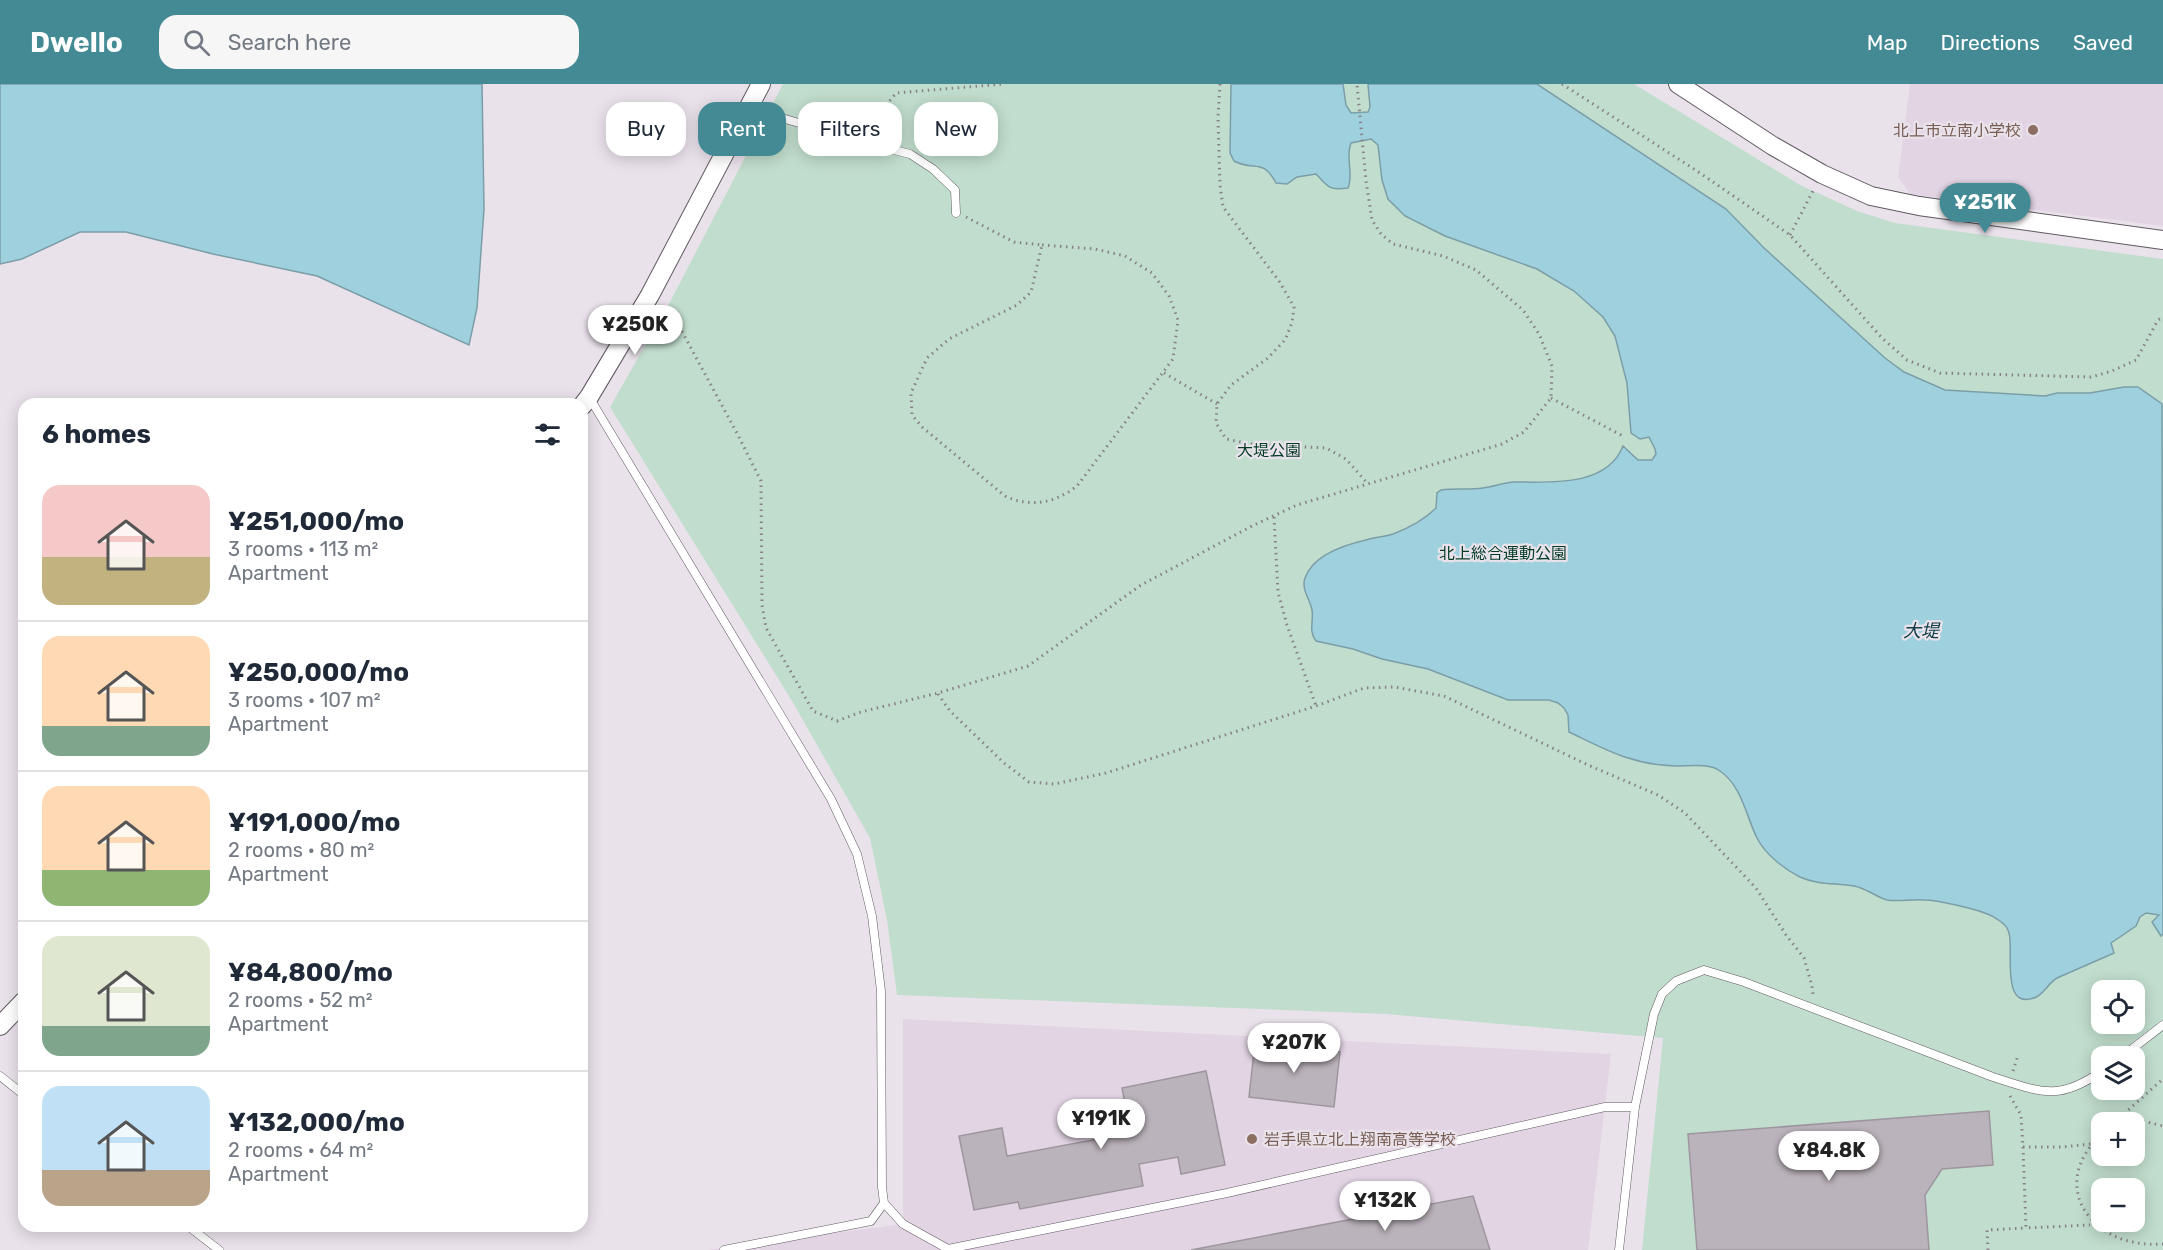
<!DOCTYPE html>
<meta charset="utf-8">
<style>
:root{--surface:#fff;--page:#f6f6f7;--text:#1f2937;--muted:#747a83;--line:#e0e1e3;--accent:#448a95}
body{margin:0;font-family:Rubik,"Noto Sans JP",sans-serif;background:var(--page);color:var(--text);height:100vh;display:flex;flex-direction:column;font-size:22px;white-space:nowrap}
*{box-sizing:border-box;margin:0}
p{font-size:20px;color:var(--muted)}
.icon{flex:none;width:33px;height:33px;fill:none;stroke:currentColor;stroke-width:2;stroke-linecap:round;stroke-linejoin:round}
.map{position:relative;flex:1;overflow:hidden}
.details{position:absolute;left:18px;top:314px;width:570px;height:834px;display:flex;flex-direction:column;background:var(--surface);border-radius:18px;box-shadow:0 3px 15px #0003}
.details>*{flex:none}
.top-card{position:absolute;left:606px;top:18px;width:570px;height:54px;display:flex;gap:12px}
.buttons{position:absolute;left:2091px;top:896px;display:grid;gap:12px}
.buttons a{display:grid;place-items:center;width:54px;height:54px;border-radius:12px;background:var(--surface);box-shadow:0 3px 15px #0003;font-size:30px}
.price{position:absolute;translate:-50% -51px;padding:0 14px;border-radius:21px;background:#fff;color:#222;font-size:20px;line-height:39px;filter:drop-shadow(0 2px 3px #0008)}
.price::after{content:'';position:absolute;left:50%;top:36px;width:18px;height:14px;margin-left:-9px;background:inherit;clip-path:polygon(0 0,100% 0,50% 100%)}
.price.on{background:var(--accent);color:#fff}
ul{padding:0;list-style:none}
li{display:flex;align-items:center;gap:18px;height:150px;padding:0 24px}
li+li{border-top:2px solid var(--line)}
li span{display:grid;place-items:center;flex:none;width:168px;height:120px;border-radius:18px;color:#555}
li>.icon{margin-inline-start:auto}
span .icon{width:72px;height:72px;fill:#fffc;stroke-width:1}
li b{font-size:26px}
h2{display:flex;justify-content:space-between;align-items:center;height:72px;padding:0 24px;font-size:26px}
.chip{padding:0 21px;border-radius:18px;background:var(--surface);box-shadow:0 3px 15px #0003;font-size:21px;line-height:54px}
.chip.on{background:var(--accent);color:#fff}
header{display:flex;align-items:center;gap:36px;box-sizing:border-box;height:84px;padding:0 30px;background:var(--accent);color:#fff}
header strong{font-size:28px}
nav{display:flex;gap:33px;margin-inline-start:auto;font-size:21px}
.search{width:420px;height:54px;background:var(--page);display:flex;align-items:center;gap:15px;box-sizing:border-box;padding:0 21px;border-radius:18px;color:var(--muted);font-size:22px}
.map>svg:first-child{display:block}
</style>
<header>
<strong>Dwello</strong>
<div class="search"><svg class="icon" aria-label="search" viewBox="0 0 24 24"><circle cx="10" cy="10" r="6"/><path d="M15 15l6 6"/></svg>Search here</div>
<nav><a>Map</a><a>Directions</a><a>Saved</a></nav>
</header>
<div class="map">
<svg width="2163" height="1166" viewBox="0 0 2163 1166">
<rect width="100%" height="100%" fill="#eae2eb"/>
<!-- built -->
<path fill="#e2d4e3" d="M 1910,0 L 2163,0 L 2163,142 L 1910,110 L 1898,93 Z
M 903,935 L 1611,970 L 1588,1166 L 707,1166 L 903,1140 Z"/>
<!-- green -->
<path fill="#c1ddcd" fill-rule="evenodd" d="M 783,0 L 1634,0 L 1800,101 L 1857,127 L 1895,139 L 2163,175 L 2163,1166 L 1642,1166 L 1663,954 L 1386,930 L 897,911 L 887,836 L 870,754 L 792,617 L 610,323 L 670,218 ZM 2102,906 L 2134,906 L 2134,939 L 2102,939 ZM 2102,972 L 2134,972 L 2134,1005 L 2102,1005 ZM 2102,1038 L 2134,1038 L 2134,1071 L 2102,1071 ZM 2102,1104 L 2134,1104 L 2134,1137 L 2102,1137 Z"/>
<!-- water -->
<path fill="#9ed1dd" stroke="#7b9ea8" stroke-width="1.5" d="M 0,0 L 482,0 L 484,125 L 477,224 L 469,261 L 317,192 L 213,170 L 126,148 L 80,148 L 22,175 L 0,180 Z
M 1231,0 L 1343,0 L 1346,21 L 1351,29 L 1368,28 L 1370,23 L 1368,0 L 1537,0 L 1726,125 L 1764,164 L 1885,274 L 1904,288 L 1945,306 L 2045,312 L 2057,309 L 2090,309 L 2124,303 L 2138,303 L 2162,320 L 2163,850 L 2161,852 L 2152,838 L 2159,831 L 2146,829 L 2140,833 L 2136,842 L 2111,859 L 2114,869 L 2057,894 C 2047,900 2044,911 2034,914 C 2000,926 2014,864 2009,849 C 2007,840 1997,835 1990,831 C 1976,825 1938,816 1924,816 C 1911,815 1899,818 1887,816 C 1876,813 1866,804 1854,802 C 1836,799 1817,801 1800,793 C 1784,785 1765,770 1757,754 C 1746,732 1742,702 1720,687 C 1710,679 1689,682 1676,682 C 1632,681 1607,666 1569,648 L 1568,631 L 1564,624 L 1558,619 L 1549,616 L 1508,616 L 1428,585 L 1382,575 L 1353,565 L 1316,557 C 1308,547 1314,537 1312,526 C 1310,515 1301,505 1305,494 C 1313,471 1344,461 1366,456 C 1374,453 1384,453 1393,450 C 1409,444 1424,436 1436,424 L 1437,409 L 1441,406 C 1455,404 1469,406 1483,404 C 1494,403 1504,398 1515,398 C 1551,398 1607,403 1623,362 L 1638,376 L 1652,376 L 1656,370 L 1655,365 L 1649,353 L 1640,355 L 1631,349 L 1627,299 L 1615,252 L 1603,233 L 1574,207 L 1537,185 L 1445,152 L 1405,132 L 1388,115 L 1382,96 L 1378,61 L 1371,55 L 1351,59 C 1345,74 1354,89 1348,104 C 1328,107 1328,102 1316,90 L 1297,93 L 1287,100 L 1276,99 C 1262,73 1255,88 1234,77 L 1230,69 Z"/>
<!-- building -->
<path fill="#bbb3bb" stroke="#9e969f" stroke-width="1.5" d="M 1255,958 L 1340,968 L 1334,1023 L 1249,1013 Z
M 1206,987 L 1225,1081 L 1181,1090 L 1178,1073 L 1139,1080 L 1143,1102 L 1020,1125 L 1018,1118 L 974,1126 L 959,1052 L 1002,1044 L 1007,1072 L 1131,1049 L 1122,1004 Z
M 1989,1027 L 1993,1081 L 1942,1085 L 1925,1111 L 1929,1166 L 1697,1166 L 1688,1050 Z
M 1473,1112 L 1490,1166 L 1191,1166 Z"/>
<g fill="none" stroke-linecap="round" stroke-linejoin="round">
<defs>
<path id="service" d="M 747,27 L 765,29 L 863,58 L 910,70 L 933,85 L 955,106 L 956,129
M 589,313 L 831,715 L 857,770 L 872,832 L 881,907 L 882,1103 L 884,1119 L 903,1140 L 948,1165 L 1227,1109 L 1605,1023 L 1635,1023
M 2123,972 L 2163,941
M 0,992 L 24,1011
M 188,1142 L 219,1166
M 724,1166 L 871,1137 L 884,1119
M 1619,1166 L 1635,1023 L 1654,930 L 1662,910 L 1676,897 L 1704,886 L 1744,898 L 1993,993 C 2041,1008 2058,1018 2102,987"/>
<path id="tertiary" d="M 1678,0 L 1773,62 L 1822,90 L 1871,112 L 1919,122 L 2163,156
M 582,322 L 589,313 L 650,211 L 761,0
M 0,942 L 24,917"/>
</defs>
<!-- service casing -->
<use href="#service" stroke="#605960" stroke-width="9"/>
<!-- tertiary casing -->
<use href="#tertiary" stroke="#605960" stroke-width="20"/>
<!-- path -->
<path stroke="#878188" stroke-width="3" stroke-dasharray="1.5 4.5" stroke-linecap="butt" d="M 1220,0 L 1218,34 L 1220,101 L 1223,123 L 1279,197 L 1294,223 L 1292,239 L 1285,256 L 1268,274 L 1231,301 L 1217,320 L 1216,339 L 1226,355 L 1250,360 L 1326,364 L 1346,375 L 1367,399
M 1562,0 L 1700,89 L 1790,151 L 1882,254 L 1907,276 L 1940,289 L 2091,293 L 2112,287 L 2136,276 L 2158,236 L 2163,233
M 870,47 L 884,24 L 896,9 L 1003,0
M 966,133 L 1014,158 L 1042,161
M 1790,151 L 1814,105
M 1042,161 L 1095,165 L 1125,172 L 1152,189 L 1169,212 L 1178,236 L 1173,275 L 1077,402 C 1055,419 1031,424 1005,412 L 922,343 L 912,331 L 911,309 L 927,274 L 949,255 L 1017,221 L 1031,208 Z
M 662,225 L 679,242 L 738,351 L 761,397 L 762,521 L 766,544 L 813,627 L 837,637 L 861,628 L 938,609 L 1028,582 L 1141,501 L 1254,441 L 1297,421 L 1502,360 L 1524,348 L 1551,314 L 1552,282 L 1539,250 L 1523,226 L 1476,186 L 1443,172 L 1393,160 L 1381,150 L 1372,136 L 1366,97 L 1357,0
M 1164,289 L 1217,320
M 1551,314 L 1623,352
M 1274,433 L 1278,508 L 1287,541 L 1316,622
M 938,610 L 950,627 L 1004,679 L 1029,698 L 1054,700 L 1106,689 L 1316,622 L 1364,604 L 1394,603 L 1444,612 L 1588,681 L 1658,711 L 1685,729 L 1756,804 L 1786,851 L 1804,874 L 1812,902 L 1813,910
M 2013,987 L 2018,971
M 2010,1012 L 2021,1031 L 2023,1063 L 2062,1063 L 2091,1060
M 2115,1038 L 2163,995
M 2131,1038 L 2143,1037 L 2163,1042
M 2102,1050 C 2045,1102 2093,1166 2163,1160
M 2023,1063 L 2026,1144 L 2090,1141
M 1988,1166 L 1987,1146 L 2026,1144"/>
<!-- service -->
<use href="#service" stroke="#fff" stroke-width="8"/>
<!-- tertiary -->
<use href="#tertiary" stroke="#fff" stroke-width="18"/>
</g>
<!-- markers -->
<g fill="#8d6e63" stroke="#eae2eb" stroke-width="2">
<circle cx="2033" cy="46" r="6"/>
<circle cx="1252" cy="1055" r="6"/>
</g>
<g text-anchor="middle" stroke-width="4.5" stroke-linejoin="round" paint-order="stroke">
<!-- education labels -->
<g font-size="16" fill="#785e54" stroke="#eae2eb" text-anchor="end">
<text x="2021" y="52">北上市立南小学校</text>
<text x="1264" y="1061" text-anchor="start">岩手県立北上翔南高等学校</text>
</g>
<!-- park labels -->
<g font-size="16" fill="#033b25" stroke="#eae2eb">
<text x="1269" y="372">大堤公園</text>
<text x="1503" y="475">北上総合運動公園</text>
</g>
<!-- water labels -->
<g font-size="18" font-style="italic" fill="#124049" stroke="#eae2eb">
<text x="1921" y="553">大堤</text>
</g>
</g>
</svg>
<div class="buttons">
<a><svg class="icon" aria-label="locate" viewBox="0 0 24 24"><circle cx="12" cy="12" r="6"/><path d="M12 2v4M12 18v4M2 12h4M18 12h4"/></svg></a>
<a><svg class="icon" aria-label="layers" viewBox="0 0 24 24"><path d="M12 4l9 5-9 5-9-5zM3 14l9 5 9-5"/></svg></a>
<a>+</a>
<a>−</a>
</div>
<b class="price on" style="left:1985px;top:150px">¥251K</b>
<b class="price" style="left:635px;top:272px">¥250K</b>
<b class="price" style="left:1294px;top:990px">¥207K</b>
<b class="price" style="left:1101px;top:1066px">¥191K</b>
<b class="price" style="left:1829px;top:1098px">¥84.8K</b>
<b class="price" style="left:1385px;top:1148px">¥132K</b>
<div class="top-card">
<a class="chip">Buy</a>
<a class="chip on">Rent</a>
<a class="chip">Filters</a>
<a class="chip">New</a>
</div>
<section class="details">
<h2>6 homes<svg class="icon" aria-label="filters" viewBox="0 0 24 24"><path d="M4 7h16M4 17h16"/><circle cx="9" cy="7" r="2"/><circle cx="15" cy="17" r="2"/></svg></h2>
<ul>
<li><span style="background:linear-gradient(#f6c9c9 60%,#c2b280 0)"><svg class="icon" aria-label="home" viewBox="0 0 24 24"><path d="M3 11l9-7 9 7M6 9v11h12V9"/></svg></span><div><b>¥251,000/mo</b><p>3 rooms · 113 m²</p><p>Apartment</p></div></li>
<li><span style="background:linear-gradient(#ffd9b3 75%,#7fa58c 0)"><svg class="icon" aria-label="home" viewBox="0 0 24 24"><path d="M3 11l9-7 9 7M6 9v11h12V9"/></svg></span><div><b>¥250,000/mo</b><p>3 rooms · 107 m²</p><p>Apartment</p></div></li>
<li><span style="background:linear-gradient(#ffd9b3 70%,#8fb573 0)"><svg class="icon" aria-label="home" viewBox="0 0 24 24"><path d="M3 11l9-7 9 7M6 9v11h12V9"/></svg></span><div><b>¥191,000/mo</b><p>2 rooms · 80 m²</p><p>Apartment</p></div></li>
<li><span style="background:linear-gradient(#dfe7d0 75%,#7fa58c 0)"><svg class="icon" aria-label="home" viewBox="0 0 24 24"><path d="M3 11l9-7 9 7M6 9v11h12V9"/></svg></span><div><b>¥84,800/mo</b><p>2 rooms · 52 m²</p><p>Apartment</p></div></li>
<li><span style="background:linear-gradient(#bfe0f5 70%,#b9a48a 0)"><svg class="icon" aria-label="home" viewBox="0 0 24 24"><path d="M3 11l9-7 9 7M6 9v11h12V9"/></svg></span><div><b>¥132,000/mo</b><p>2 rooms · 64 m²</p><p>Apartment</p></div></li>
</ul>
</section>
</div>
